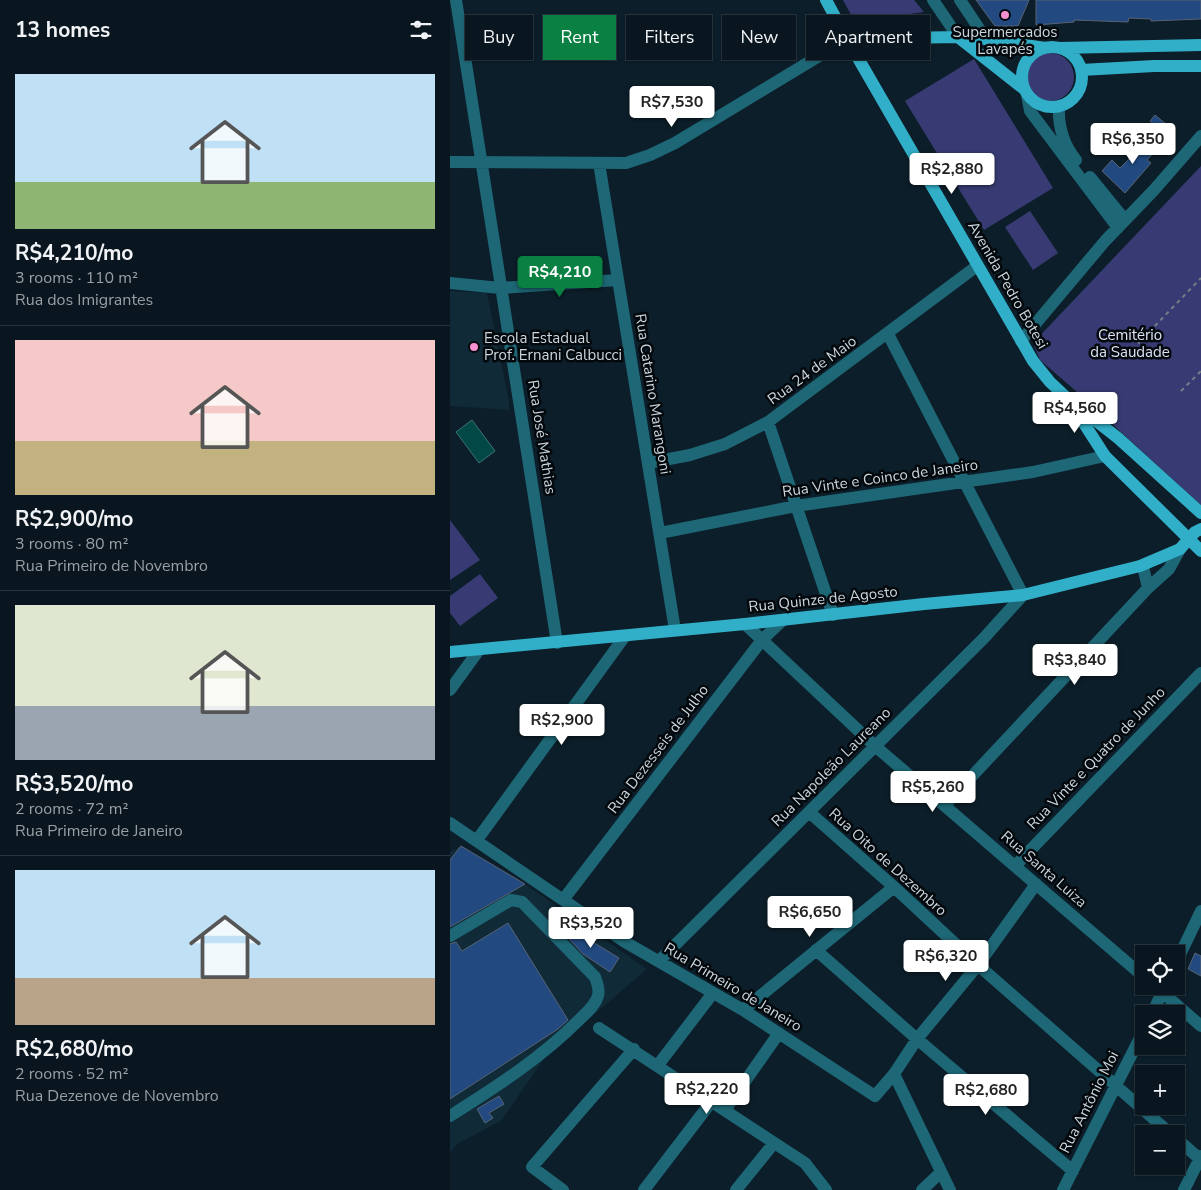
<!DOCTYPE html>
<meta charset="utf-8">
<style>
:root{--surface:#09161f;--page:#121f28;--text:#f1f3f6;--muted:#999fa4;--line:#29353d;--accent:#0b8043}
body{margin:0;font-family:"Nunito Sans",sans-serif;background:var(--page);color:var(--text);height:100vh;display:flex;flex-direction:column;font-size:19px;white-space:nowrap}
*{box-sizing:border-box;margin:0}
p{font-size:16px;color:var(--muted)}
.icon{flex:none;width:28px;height:28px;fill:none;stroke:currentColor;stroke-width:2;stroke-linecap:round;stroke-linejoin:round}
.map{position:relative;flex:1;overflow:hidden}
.drawer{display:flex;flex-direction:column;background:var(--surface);width:450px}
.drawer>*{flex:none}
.top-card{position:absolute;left:15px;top:15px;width:475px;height:45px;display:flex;gap:10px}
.tools{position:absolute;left:685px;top:945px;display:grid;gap:10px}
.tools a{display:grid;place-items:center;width:50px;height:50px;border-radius:0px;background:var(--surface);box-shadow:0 1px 4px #0004,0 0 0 1px var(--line);font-size:25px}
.price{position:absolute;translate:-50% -42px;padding:0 11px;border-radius:5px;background:#fff;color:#222;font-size:16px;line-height:32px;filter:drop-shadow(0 1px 2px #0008)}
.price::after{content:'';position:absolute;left:50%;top:30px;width:15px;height:11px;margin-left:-8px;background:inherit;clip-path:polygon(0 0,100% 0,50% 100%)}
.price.active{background:var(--accent);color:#fff}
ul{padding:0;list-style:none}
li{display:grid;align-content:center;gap:10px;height:265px;padding:0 15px}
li+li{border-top:1px solid var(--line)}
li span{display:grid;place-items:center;height:155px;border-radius:0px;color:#555}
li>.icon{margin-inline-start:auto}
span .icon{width:90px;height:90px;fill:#fffc;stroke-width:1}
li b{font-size:21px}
h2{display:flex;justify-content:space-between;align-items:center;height:60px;padding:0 15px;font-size:21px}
.chip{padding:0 18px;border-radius:0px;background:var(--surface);box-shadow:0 1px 4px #0004,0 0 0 1px var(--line);font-size:18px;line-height:45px}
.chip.active{background:var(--accent);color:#fff}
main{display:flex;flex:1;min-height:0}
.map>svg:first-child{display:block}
</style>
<main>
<section class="drawer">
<h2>13 homes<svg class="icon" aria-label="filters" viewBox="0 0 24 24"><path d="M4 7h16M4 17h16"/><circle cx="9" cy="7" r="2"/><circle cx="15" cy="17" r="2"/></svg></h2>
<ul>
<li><span style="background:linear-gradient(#bfe0f5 70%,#8fb573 0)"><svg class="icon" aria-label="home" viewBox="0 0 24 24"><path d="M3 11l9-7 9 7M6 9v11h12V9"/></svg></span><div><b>R$4,210/mo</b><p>3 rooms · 110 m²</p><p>Rua dos Imigrantes</p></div></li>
<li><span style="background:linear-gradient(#f6c9c9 65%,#c2b280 0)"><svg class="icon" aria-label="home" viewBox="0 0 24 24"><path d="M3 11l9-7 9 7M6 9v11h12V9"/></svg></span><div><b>R$2,900/mo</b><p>3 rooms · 80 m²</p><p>Rua Primeiro de Novembro</p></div></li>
<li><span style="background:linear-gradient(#dfe7d0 65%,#9aa5b1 0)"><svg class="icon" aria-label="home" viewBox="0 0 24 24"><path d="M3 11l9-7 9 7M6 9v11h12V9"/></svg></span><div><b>R$3,520/mo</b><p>2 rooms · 72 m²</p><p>Rua Primeiro de Janeiro</p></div></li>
<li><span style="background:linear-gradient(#bfe0f5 70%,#b9a48a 0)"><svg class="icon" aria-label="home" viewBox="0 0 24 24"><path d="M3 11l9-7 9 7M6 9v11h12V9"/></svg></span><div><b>R$2,680/mo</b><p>2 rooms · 52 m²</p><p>Rua Dezenove de Novembro</p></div></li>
</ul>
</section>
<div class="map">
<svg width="751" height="1190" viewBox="0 0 751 1190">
<rect width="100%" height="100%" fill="#0c1e29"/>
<!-- built -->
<path fill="#102a37" d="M 0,291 L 37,293 L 59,401 L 59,410 L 0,406 Z
M 11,846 L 75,884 L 197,969 L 96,1056 L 51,1121 L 7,1144 L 0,1153 L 0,852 Z"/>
<!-- green -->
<path fill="#383b73" d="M 393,0 L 464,0 L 474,12 L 405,22 Z
M576 77a24 24 0 1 1 48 0a24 24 0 1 1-48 0Z
M 524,59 L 603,188 L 534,230 L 455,101 Z
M 751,166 L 751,505 L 627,392 L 590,360 L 583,343 Z
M 580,211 L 608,253 L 583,270 L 555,227 Z
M 0,520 L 30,560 L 0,580 Z
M 30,574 L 48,598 L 10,626 L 0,613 L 0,596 Z"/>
<!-- water -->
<path fill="#024847" stroke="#3e7374" d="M 22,420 L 45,451 L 29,463 L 6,432 Z"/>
<!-- building -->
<path fill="#224a81" stroke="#576374" d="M 526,0 L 579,0 L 568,26 L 545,26 Z
M 586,0 L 751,0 L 751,19 L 701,21 L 701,19 L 679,18 L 678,22 L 624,20 L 624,22 L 586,25 Z
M 705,115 L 717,125 L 711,131 L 700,121 Z
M 705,133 L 714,142 L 697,160 L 701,163 L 675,193 L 652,171 L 662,160 L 670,168 Z
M 11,846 L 75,884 L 0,927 L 0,860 Z
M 58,923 L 118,1020 L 108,1029 L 0,1099 L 0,944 L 6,942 L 12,951 Z
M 115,925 L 169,958 L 160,972 L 133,954 L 111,930 Z
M 745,953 L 751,956 L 751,976 L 738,969 Z
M 49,1096 L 54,1104 L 39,1113 L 43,1118 L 35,1123 L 27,1109 Z"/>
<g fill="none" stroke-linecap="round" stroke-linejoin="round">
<!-- path -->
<path stroke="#717f88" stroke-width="2" stroke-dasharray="4 4" stroke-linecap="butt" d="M 677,355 L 751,278
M 731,391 L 751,371"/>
<!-- minor -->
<path stroke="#1e6776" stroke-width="12" d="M 6,0 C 39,214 74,428 107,643
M 483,0 L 508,37
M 510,0 L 536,39
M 577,95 L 580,111 L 668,228
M 609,106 C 608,126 613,144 626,160
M 0,162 L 176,163 L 200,155 L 225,143 L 397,39
M 149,163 L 225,630
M 640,177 L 675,220
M 0,283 L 50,288 L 167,280
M 571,341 L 655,241 L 704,190 L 751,136
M 318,422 L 383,615
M 198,463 L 240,455 L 275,444 L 318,422 L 527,266
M 210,533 L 346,506 L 583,472 L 655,456
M 690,566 L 694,571 L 698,588
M 295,624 L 425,746 L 694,977
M 0,690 L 29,650
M 495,805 L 698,588 L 719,569 L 730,549
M 359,812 L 444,887 L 528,965 L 721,1134
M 0,823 L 175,942 L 293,1010 L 425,1096 L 444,1074 L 467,1039 L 528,965 L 586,884
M 27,840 L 175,636
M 565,866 L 751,673
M 113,900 L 312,640 L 333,620
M 0,936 L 61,900 L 72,902 L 145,977 C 147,983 150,989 148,996 C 145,1006 136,1013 129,1020 C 91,1058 46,1087 0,1116
M 366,950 L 467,1039 L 623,1171
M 209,961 L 534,638 L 573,595 L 438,334
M 726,963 L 751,911
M 705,986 L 751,1026
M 293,1010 L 444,887
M 702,1014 L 715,986
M 149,1028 L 355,1163 L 376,1190
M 208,1065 L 263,993
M 444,1074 L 500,1190
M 275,1110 L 329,1033
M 726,1138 L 751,1160
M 113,1190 L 82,1167 L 184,1049
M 194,1190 L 262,1101
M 286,1190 L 324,1143
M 472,1190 L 490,1173
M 613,1190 L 694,1030
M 734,1190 L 751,1156"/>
<!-- major -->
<path stroke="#32afc8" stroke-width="12" d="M 376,0 L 397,39 L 583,361 L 600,382 L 617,398 L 668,438 L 751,513
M 508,37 L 574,89
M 397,39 L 508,37 L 536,39 L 595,48
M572 77a30 30 0 1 1 60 0a30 30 0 1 1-60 0Z
M 609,48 L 751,45
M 631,70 L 704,66 L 751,66
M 624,408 L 655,456 L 751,551
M 0,652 L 295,624 L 474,604 L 573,595 L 690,566 L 730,549 L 745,532 L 751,529"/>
</g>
<!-- markers -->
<g fill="#f590d1" stroke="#03080c" stroke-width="2">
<circle cx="555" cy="15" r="5"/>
<circle cx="24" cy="347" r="5"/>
</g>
<g text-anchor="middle" stroke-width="5" stroke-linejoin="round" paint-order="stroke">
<!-- poi labels -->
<g font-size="15" fill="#cbd6dd" stroke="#03080c">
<text x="555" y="37">Supermercados<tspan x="555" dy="17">Lavapés</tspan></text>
<text x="34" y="343" text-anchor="start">Escola Estadual<tspan x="34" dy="17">Prof. Ernani Calbucci</tspan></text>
</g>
<!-- street labels -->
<g font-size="15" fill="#cbd6dd" stroke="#03080c">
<text transform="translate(558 285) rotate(60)" y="5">Avenida Pedro Botesi</text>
<text transform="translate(362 370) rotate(-36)" y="5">Rua 24 de Maio</text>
<text transform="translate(203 394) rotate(81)" y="5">Rua Catarino Marangoni</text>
<text transform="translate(92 437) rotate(81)" y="5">Rua José Mathias</text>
<text transform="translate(430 478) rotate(-8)" y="5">Rua Vinte e Coinco de Janeiro</text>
<text transform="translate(373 599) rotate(-6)" y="5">Rua Quinze de Agosto</text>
<text transform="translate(208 749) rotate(-53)" y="5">Rua Dezesseis de Julho</text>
<text transform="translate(646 758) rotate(-46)" y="5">Rua Vinte e Quatro de Junho</text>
<text transform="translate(381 767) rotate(-45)" y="5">Rua Napoleão Laureano</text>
<text transform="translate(438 862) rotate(42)" y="5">Rua Oito de Dezembro</text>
<text transform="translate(594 869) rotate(41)" y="5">Rua Santa Luiza</text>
<text transform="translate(283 987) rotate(31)" y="5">Rua Primeiro de Janeiro</text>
<text transform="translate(639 1102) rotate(-63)" y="5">Rua Antônio Moi</text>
</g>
<!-- park labels -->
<g font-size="15" fill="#dee1f4" stroke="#03080c">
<text x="680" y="340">Cemitério<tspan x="680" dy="17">da Saudade</tspan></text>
</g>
</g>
</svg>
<div class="tools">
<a><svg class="icon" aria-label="locate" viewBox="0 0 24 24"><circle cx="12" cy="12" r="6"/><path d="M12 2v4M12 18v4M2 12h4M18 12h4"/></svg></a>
<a><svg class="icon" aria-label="layers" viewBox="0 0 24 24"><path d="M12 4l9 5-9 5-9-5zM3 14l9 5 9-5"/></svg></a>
<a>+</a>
<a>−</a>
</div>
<b class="price" style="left:222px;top:128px">R$7,530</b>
<b class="price" style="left:683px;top:165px">R$6,350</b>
<b class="price" style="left:502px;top:195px">R$2,880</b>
<b class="price active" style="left:110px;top:298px">R$4,210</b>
<b class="price" style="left:625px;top:434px">R$4,560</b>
<b class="price" style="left:625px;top:686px">R$3,840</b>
<b class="price" style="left:112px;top:746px">R$2,900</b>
<b class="price" style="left:483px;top:813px">R$5,260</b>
<b class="price" style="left:360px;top:938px">R$6,650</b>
<b class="price" style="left:141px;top:949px">R$3,520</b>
<b class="price" style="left:496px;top:982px">R$6,320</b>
<b class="price" style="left:257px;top:1115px">R$2,220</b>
<b class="price" style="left:536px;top:1116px">R$2,680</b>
<div class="top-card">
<a class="chip">Buy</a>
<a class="chip active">Rent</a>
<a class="chip">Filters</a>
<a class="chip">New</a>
<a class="chip">Apartment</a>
</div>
</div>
</main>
